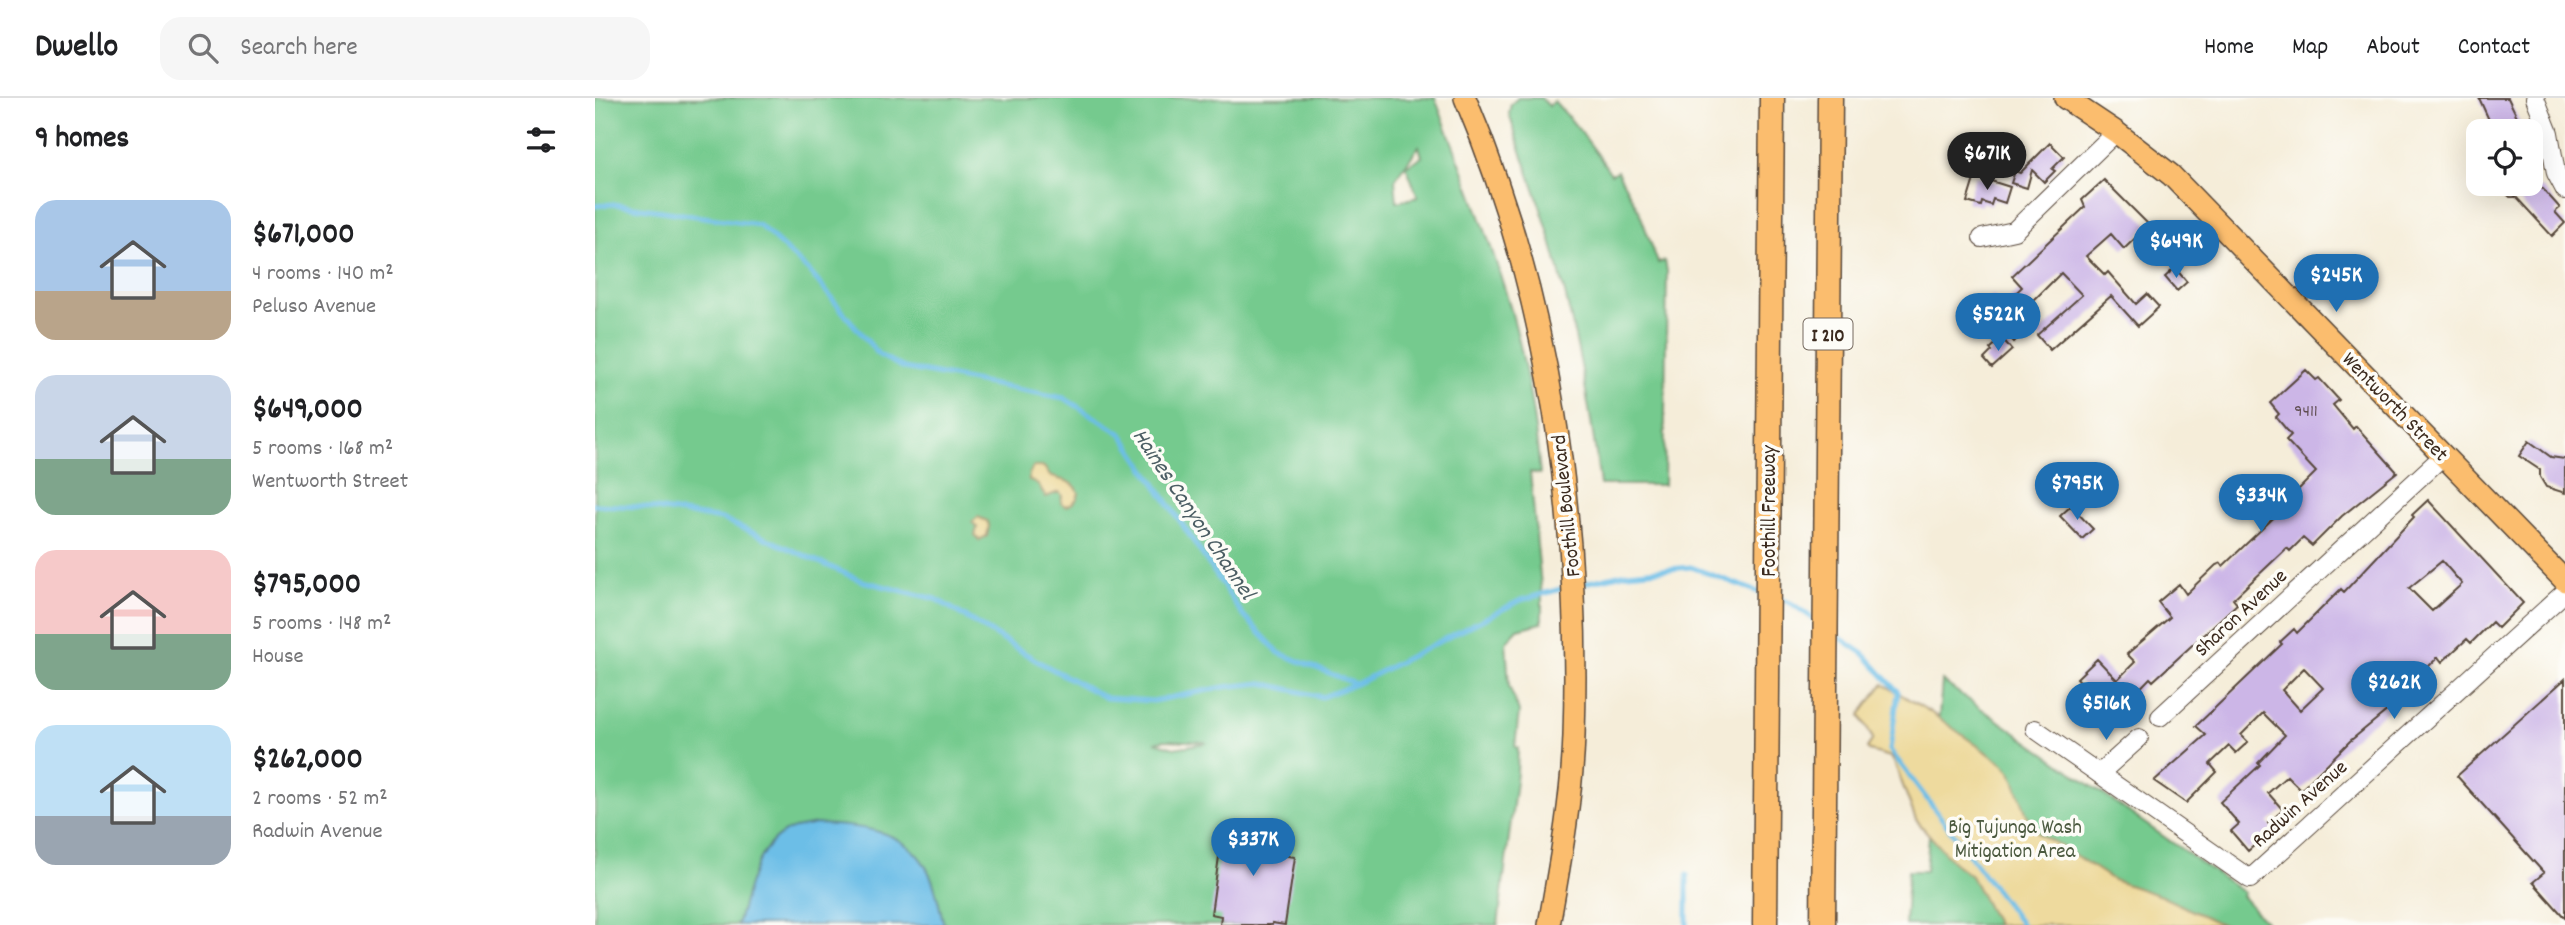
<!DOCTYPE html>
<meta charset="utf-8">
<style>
:root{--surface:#fff;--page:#f6f6f6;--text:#202124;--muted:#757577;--line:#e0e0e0;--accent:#1f6fb2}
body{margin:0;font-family:Dekko,sans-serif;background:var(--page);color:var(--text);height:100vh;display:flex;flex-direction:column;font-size:26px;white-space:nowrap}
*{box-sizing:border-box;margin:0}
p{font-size:23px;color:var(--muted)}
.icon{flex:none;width:38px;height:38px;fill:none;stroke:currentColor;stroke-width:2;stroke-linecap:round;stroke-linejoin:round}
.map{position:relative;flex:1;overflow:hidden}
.sheet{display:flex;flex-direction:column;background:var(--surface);width:595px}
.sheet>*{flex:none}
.tools{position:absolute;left:1871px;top:21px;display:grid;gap:14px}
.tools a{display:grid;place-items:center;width:77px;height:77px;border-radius:14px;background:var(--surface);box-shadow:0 7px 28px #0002;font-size:35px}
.price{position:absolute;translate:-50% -60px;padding:0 16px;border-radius:24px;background:var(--accent);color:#fff;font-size:23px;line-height:46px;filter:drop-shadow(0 2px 4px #0008)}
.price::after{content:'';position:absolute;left:50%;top:42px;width:21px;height:16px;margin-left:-10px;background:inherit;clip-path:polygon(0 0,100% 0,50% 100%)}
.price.current{background:#222;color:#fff}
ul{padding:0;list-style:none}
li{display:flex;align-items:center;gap:21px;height:175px;padding:0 35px}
li span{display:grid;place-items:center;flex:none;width:196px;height:140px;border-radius:21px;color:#555}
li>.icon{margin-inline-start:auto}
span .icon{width:84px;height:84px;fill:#fffc;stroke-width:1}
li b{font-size:30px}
h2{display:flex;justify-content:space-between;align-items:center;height:84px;padding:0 35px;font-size:30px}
header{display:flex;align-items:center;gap:42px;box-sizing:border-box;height:98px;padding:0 35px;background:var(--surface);border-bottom:2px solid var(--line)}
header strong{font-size:33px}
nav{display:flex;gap:38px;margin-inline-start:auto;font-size:24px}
.search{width:490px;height:63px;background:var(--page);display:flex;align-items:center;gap:18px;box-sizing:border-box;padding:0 24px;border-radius:21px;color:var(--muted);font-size:26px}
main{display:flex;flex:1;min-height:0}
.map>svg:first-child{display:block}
</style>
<header>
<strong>Dwello</strong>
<div class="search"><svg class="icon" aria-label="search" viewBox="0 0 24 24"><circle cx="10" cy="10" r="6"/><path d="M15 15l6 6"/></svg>Search here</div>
<nav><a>Home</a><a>Map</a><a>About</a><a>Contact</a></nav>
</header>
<main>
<section class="sheet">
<h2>9 homes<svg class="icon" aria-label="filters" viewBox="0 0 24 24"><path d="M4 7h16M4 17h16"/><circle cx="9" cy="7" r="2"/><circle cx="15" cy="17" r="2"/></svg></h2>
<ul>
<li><span style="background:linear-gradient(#a9c7e8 65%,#b9a48a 0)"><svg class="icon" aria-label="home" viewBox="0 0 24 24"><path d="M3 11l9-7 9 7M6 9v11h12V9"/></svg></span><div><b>$671,000</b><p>4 rooms · 140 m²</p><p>Peluso Avenue</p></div></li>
<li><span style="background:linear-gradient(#c9d6e8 60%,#7fa58c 0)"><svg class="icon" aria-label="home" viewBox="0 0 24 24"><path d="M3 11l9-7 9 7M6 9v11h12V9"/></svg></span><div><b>$649,000</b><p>5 rooms · 168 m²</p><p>Wentworth Street</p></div></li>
<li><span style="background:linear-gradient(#f6c9c9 60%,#7fa58c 0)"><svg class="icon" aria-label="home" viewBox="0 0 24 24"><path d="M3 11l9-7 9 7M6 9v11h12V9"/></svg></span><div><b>$795,000</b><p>5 rooms · 148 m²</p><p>House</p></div></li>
<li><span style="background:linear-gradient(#bfe0f5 65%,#9aa5b1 0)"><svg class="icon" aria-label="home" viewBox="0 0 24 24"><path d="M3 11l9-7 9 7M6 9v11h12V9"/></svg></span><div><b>$262,000</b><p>2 rooms · 52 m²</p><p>Radwin Avenue</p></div></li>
</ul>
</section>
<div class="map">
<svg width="1970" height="827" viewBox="0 0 1970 827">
<rect width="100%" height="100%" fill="#fdfcf7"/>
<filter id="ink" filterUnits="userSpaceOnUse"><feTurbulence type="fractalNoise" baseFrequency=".0143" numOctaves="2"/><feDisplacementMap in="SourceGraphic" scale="14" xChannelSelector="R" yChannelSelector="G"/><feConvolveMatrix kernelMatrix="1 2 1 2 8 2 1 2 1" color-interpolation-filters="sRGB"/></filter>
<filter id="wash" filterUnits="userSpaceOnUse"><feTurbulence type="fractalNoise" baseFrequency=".00686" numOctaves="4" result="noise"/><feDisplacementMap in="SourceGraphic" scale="28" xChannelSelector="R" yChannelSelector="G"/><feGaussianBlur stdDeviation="1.57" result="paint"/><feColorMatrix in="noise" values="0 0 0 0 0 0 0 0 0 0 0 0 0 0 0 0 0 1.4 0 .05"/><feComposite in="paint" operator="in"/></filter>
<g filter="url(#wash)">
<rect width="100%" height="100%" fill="#f5edd9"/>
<!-- green -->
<path fill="#75ca8e" stroke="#587a56" stroke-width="2" fill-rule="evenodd" d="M 0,0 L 840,0 C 867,70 895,140 916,212 C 931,265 940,321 945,376 L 935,374 L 947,498 L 947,525 L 923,531 L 911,544 L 914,588 L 924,614 L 920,649 L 923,650 L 922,675 L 903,827 L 0,827 ZM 824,48 L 827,59 L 811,68 L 823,99 L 802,104 L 800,82 ZM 570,642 L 610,644 L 611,645 L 579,650 L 560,644 Z
M 923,0 L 946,0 L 954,8 L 959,3 C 981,26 999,50 1016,76 L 1022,73 L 1044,113 L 1063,165 L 1070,163 L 1072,173 L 1069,387 L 1005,387 C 995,304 979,223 956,143 C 944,100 926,58 914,15 L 916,6 Z
M 1347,583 L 1649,795 L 1647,798 L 1673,827 L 1310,827 L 1313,773 L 1331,773 Z"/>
<!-- sand -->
<path fill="#eeda9e" stroke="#94825e" stroke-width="2" d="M 438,369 L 449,369 L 455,378 C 466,383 479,381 484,395 C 482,403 477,407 470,408 L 466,405 L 467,398 L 464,394 L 451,399 L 443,387 L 434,382 L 434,376 Z
M 383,419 L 392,423 L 394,428 L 392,438 L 384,442 L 380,438 L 382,429 L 377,424 Z
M 1288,586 L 1334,613 L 1408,666 L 1416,674 L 1432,717 L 1444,736 L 1466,748 L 1518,782 L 1566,798 L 1628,827 L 1402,827 L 1376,778 L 1358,764 L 1321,722 L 1299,664 L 1296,659 L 1274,653 L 1272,650 L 1278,641 L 1265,617 Z"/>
<!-- water -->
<path fill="#6cbee7" stroke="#547482" stroke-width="2" d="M 221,726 C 267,728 316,731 336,779 C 342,794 345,811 349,827 L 142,827 C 153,793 159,748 194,732 C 202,728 213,728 221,726 Z"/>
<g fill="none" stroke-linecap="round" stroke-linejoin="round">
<!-- stream -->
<path stroke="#6cbee7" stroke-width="5" d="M 0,108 L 18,106 L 164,127 L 214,173 L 284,257 L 309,270 L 469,300 L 527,336 L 647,516 L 684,555 L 761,586
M 0,407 L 47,409 L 127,421 L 267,483 L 341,501 L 444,564 L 511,600 L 558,603 L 629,589 L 667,585 L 727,599 L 761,586 L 926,502 L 973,489
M 982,487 L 1032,475 L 1096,469 L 1166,495
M 1178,499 L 1196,505 L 1224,525
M 1238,535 L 1269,556 L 1303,594 L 1295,652 L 1427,827
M 1092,827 L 1092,777"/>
</g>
<g id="blocks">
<!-- building -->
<path fill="#ccb6e7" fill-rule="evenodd" d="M 1884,0 L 1913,0 L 1929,33 L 1899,33 Z
M 1455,45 L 1469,59 L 1457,71 L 1460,73 L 1449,84 L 1437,72 L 1432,90 L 1416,85 L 1420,73 L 1425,75 Z
M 1380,78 L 1415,89 L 1410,105 L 1398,101 L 1396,107 L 1387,104 L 1386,108 L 1372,104 Z
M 1509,82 L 1554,127 L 1529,151 L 1516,136 L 1491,158 L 1510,177 L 1513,174 L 1541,206 L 1552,196 L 1564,209 L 1543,228 L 1516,198 L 1455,252 L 1442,237 L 1487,197 L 1466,175 L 1431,210 L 1441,221 L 1419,244 L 1385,208 L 1398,197 L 1408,207 L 1427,189 L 1417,178 L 1490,109 L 1487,102 Z
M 1901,86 L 1932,86 L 1947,90 L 1965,110 L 1960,114 L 1970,125 L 1957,138 L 1921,99 L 1915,99 Z
M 1580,170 L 1592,184 L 1582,193 L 1570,179 Z
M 1407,240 L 1417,252 L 1397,270 L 1389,261 L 1397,253 L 1395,251 Z
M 1711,272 L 1721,282 L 1724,280 L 1744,302 L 1738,307 L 1758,331 L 1761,328 L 1802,374 L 1747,418 L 1717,448 L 1708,440 L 1695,453 L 1692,450 L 1638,501 L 1642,506 L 1558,583 L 1555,580 L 1530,606 L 1532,608 L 1520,620 L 1482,580 L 1502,561 L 1522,582 L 1540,564 L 1532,556 L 1575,519 L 1563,504 L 1584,486 L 1591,496 L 1621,467 L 1626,465 L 1628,468 L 1690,409 L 1680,399 L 1693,386 L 1701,394 L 1721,374 L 1691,342 L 1696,337 L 1681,319 L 1684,316 L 1675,305 Z
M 1934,343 L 1956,359 L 1970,361 L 1970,395 L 1951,389 L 1945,379 L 1945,372 L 1924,358 Z
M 1833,402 L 1928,505 L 1903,530 L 1897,524 L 1876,545 L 1872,541 L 1847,564 L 1843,559 L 1823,579 L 1826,582 L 1816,593 L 1755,643 L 1706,692 L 1692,678 L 1673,695 L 1688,712 L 1673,725 L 1678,731 L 1653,753 L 1636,733 L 1644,726 L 1625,704 L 1665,667 L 1663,665 L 1690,637 L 1668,615 L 1646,637 L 1653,644 L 1641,655 L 1634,648 L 1615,666 L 1622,674 L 1591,705 L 1559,683 L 1611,637 L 1601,628 L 1687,546 L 1685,544 L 1699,531 L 1702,535 L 1746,491 L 1749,494 L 1819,419 L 1817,417 ZM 1847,463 L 1867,486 L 1837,513 L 1814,490 ZM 1709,570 L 1728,590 L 1705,612 L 1687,592 Z
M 1476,408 L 1498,431 L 1487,441 L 1465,418 Z
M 1970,581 L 1970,820 L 1938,784 L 1949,775 L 1862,678 Z
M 639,726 L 691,734 L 687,757 L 700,759 L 690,827 L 677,825 L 677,827 L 625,827 L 626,818 L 616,816 L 627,737 L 637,739 Z"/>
</g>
</g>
<g filter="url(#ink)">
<use href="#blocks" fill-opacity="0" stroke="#57473a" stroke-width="2"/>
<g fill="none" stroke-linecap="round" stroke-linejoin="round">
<defs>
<path id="minor" d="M 1940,0 L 1954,35 L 1961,75 L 1970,92
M 1387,140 L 1419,133 L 1521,34
M 1565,619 L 1849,357
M 1440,631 L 1655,781 L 1970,494
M 1504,676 L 1544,640"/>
<path id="major" d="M 870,0 C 955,200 986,422 979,638 C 977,701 965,765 954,827
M 1470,0 L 1521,34 L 1576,77 L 1970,483"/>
<path id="highway" d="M 1170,827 L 1177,0
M 1228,827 L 1235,0"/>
</defs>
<!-- minor casing -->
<use href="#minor" stroke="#57473a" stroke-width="20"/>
<!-- major casing -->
<use href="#major" stroke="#57473a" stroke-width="24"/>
<!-- highway casing -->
<use href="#highway" stroke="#57473a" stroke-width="27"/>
<!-- minor -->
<use href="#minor" stroke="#fff" stroke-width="18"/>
<!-- major -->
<use href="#major" stroke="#fbbd6e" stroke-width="21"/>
<!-- highway -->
<use href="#highway" stroke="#fbbd6e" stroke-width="24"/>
</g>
</g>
<g text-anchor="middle" stroke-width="7" stroke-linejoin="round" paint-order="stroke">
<!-- number labels -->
<g font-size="18" fill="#5f4d50">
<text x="1711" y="318">9411</text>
</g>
<!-- shield labels -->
<rect fill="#fdfcf7" stroke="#75695f" stroke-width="2" x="1208.5" y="220.5" width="49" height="31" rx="5"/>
<g font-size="19" font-weight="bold" fill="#3b2a1e">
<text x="1233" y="243">I 210</text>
</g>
<!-- street labels -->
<g font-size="21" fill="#3b2a1e" stroke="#fdfcf7">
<text transform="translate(1801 308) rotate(46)" y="7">Wentworth Street</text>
<text transform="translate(970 408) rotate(-96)" y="7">Foothill Boulevard</text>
<text transform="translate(1173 413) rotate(-90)" y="7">Foothill Freeway</text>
<text transform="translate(1645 514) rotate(-43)" y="7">Sharon Avenue</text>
<text transform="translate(1704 705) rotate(-42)" y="7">Radwin Avenue</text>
</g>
<!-- park labels -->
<g font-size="21" fill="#4c5a40" stroke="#fdfcf7">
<text x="1420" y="735">Big Tujunga Wash<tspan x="1420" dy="24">Mitigation Area</tspan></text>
</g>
<!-- water labels -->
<g font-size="23" font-style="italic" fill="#4c5e64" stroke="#fdfcf7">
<text transform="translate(600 415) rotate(56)" y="8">Haines Canyon Channel</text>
</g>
</g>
</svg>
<div class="tools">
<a><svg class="icon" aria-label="locate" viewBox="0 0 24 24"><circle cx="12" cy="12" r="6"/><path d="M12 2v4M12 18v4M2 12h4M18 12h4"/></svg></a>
</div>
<b class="price current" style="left:1392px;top:94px">$671K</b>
<b class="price" style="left:1581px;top:182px">$649K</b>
<b class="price" style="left:1741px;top:216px">$245K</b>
<b class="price" style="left:1403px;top:255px">$522K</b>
<b class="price" style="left:1482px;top:424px">$795K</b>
<b class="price" style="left:1666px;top:436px">$334K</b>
<b class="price" style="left:1799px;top:623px">$262K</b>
<b class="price" style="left:1511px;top:644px">$516K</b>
<b class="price" style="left:658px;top:780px">$337K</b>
</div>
</main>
